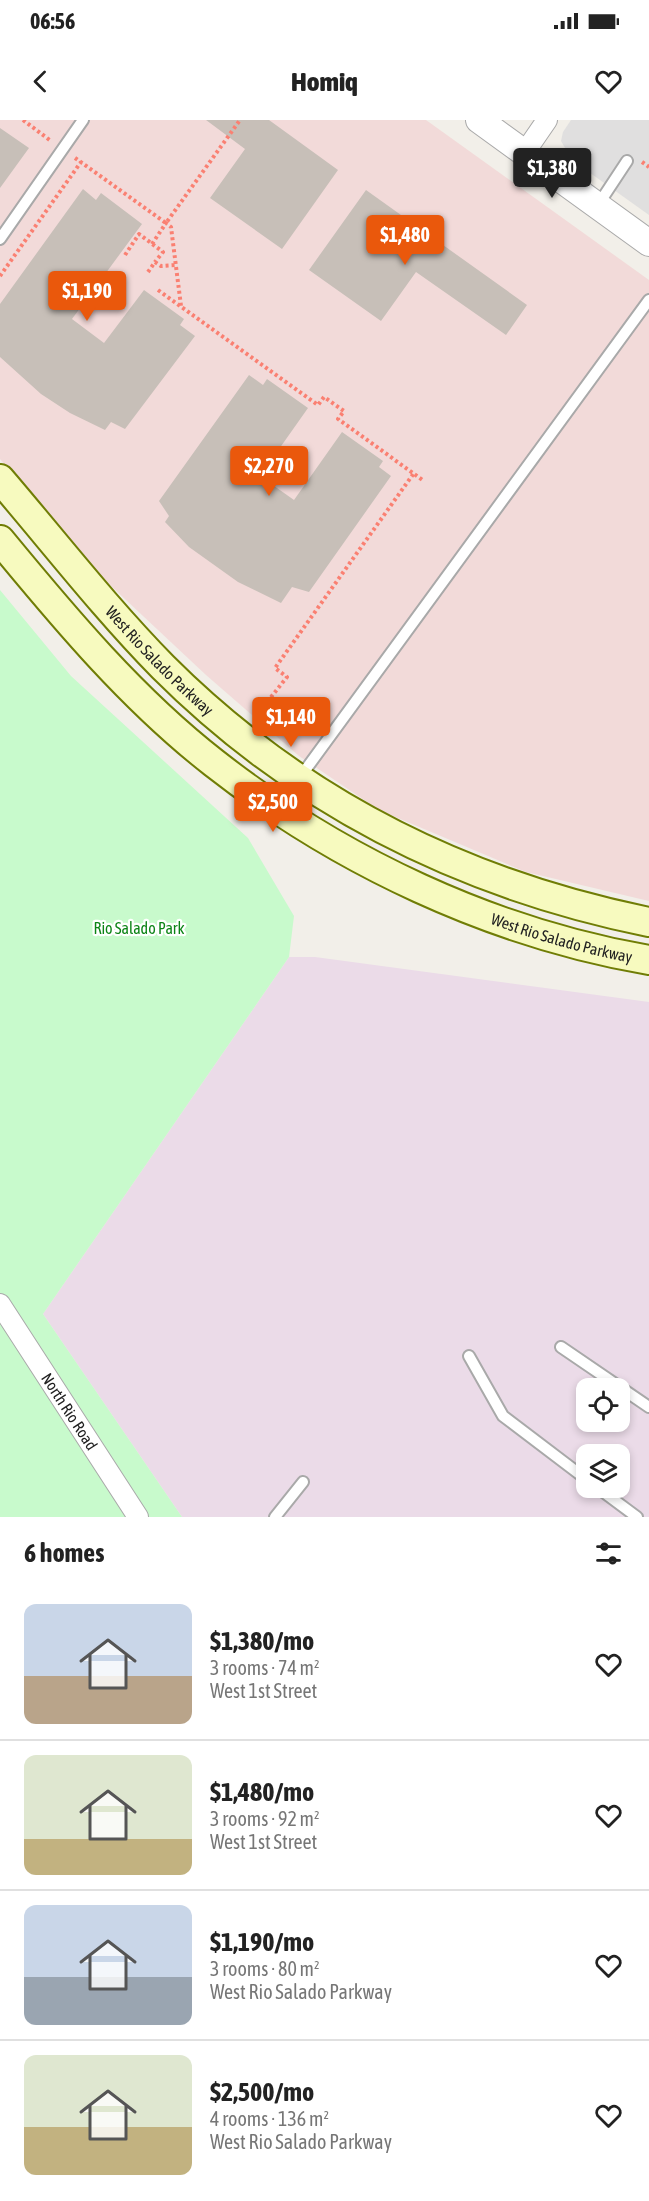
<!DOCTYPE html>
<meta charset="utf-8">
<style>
:root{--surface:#fff;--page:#f6f6f6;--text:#222;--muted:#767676;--line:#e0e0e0;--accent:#ea580c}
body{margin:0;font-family:"Asap Condensed",sans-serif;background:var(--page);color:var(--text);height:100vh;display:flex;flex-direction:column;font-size:22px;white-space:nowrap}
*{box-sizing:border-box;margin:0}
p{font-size:20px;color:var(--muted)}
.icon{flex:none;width:33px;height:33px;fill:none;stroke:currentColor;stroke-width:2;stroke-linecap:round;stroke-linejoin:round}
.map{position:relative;height:1397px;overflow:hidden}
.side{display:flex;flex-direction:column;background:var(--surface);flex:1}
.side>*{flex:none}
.tools{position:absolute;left:576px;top:1258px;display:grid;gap:12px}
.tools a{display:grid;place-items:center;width:54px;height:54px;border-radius:12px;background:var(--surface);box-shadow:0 3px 9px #0003;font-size:30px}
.price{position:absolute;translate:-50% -51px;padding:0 14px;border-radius:6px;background:var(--accent);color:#fff;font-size:20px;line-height:39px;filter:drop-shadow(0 2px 3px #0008)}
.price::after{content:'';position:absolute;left:50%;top:36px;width:18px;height:14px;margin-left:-9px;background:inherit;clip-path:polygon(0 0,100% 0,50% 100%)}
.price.selected{background:#222;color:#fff}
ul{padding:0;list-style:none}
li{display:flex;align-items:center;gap:18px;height:150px;padding:0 24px}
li+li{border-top:2px solid var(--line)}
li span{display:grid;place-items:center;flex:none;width:168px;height:120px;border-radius:12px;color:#555}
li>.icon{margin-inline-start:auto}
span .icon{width:72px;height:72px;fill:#fffc;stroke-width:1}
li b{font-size:26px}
h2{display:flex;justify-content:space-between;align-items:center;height:72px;padding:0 24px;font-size:26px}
.status{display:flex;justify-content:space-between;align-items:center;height:42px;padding:0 30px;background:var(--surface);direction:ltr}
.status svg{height:16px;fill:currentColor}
header{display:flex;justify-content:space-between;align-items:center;height:78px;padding:0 24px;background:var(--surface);font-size:27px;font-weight:800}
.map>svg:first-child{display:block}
</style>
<div class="status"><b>06:56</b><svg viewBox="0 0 49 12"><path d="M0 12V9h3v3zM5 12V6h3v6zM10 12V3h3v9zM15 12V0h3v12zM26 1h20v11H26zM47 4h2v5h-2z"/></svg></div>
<header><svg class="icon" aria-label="back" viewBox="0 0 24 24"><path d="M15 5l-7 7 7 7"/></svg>Homiq<svg class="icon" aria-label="heart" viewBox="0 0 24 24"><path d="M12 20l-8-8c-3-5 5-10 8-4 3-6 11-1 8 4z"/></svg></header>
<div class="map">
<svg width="649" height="1397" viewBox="0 0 649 1397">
<rect width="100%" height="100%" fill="#f2efe9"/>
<!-- residential -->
<path fill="#e0dfdf" d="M 571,0 L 649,0 L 649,95 L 572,40 L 561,21 L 563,12 Z"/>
<!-- commercial -->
<path fill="#f2dad9" d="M 0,0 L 426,0 L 649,160 L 649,781 L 526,752 L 379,690 L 299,636 L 206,555 L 95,451 L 0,339 Z"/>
<!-- industrial -->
<path fill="#ebdbe8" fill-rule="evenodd" d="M 289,837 L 315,837 L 649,882 L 649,1397 L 182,1397 L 43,1194 ZM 586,1269 L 620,1269 L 620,1302 L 586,1302 ZM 586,1335 L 620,1335 L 620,1368 L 586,1368 Z"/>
<!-- park -->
<path fill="#c8facc" d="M 0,470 L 71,556 L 248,718 L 294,796 L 289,837 L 43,1194 L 182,1397 L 0,1397 Z"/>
<!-- building -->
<path fill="#c7bfb8" d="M 206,0 L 269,0 L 338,50 L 282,129 L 210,78 L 245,29 Z
M 0,8 L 29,28 L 0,68 Z
M 83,69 L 96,80 L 101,73 L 142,104 L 72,199 L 104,223 L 144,170 L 184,199 L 180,205 L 195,216 L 125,309 L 111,302 L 105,310 L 70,293 L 41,274 L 0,237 L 0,184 Z
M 366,70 L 527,185 L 506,215 L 416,152 L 381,201 L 309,150 Z
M 249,255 L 263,265 L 267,259 L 308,288 L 260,356 L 294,380 L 342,312 L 383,341 L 379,347 L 391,356 L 309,472 L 292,467 L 281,483 L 238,462 L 189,427 L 165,402 L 169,396 L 159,381 Z"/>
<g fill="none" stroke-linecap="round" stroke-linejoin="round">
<defs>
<path id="service" d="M 598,85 L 627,41
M 0,119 L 83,0
M 280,690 L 298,660 L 649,180
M 561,1227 L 649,1287
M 469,1236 L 503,1296 L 586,1359
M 598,1368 L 637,1397
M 275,1397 L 303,1362"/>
<g id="minor">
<path d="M 525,32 L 547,0"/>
<path id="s1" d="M 0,1184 L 138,1397"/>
</g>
<path id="tertiary" d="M 479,0 L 649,123"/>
<g id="secondary">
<path id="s2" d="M 0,359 C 54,422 105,488 163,547 C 299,683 462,764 649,802"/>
<path id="s3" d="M 0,420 C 65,499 133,580 214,643 C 339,741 492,813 649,840"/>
</g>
</defs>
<!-- service casing -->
<use href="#service" stroke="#a9a9a9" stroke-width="14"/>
<!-- minor casing -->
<use href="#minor" stroke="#a9a9a9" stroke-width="22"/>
<!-- tertiary casing -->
<use href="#tertiary" stroke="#a9a9a9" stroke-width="28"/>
<!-- secondary casing -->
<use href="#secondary" stroke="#707d05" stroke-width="32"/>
<!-- path -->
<path stroke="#fa8072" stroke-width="4" stroke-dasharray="3 3" stroke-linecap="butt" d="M 23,0 L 51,21
M 75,38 L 166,103 L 240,0
M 642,42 L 649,47
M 152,124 L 166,103 L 171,107 L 181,186
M 125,135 L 139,114 L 163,132 L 155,142
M 148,152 L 155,142 L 161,146 L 176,145
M 0,156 L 81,42
M 158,170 L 318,285 L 324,277 L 344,291 L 338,299 L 424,361
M 256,596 L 287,557 L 275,548 L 414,353"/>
<!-- service -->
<use href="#service" stroke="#fff" stroke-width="10"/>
<!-- minor -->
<use href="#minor" stroke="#fff" stroke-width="20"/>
<!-- tertiary -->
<use href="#tertiary" stroke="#fff" stroke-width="26"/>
<!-- secondary -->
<use href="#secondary" stroke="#f7fabf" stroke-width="28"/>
</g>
<g text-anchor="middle" stroke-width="4.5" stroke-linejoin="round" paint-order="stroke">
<!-- street labels -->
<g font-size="16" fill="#222" stroke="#fff">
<text dy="6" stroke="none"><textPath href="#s2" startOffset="242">West Rio Salado Parkway</textPath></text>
<text dy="6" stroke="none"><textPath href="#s3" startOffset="702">West Rio Salado Parkway</textPath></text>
<text dy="6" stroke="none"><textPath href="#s1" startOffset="128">North Rio Road</textPath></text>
</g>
<!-- park labels -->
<g font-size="16" fill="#0c8416" stroke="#fff">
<text x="139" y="814">Rio Salado Park</text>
</g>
</g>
</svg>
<div class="tools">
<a><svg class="icon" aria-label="locate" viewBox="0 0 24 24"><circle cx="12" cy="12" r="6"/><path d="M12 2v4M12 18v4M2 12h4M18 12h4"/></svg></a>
<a><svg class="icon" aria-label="layers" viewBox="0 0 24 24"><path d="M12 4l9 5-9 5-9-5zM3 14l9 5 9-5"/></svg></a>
</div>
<b class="price selected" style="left:552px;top:79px">$1,380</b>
<b class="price" style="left:405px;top:146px">$1,480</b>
<b class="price" style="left:87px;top:202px">$1,190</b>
<b class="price" style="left:269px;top:377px">$2,270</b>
<b class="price" style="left:291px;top:628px">$1,140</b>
<b class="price" style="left:273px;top:713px">$2,500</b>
</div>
<section class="side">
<h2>6 homes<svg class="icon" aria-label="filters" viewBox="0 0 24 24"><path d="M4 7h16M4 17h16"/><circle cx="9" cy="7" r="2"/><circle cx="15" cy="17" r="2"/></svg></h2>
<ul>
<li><span style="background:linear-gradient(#c9d6e8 60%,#b9a48a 0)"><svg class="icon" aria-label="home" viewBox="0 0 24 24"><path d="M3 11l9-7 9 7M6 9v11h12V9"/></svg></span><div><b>$1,380/mo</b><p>3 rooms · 74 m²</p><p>West 1st Street</p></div><svg class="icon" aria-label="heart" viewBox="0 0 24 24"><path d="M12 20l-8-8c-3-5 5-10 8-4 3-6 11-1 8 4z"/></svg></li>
<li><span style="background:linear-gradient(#dfe7d0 70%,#c2b280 0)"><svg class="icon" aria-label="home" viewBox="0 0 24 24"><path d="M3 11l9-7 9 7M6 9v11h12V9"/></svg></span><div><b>$1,480/mo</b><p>3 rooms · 92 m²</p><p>West 1st Street</p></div><svg class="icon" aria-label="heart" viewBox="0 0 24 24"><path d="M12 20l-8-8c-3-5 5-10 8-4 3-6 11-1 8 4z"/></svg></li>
<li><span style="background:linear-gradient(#c9d6e8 60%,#9aa5b1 0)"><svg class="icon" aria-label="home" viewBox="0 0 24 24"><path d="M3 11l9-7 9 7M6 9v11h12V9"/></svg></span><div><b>$1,190/mo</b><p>3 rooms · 80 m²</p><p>West Rio Salado Parkway</p></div><svg class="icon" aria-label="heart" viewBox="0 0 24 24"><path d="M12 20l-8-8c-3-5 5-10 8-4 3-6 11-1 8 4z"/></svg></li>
<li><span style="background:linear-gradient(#dfe7d0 60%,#c2b280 0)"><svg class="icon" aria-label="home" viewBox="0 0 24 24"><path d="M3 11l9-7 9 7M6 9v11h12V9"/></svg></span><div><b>$2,500/mo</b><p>4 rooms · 136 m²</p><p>West Rio Salado Parkway</p></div><svg class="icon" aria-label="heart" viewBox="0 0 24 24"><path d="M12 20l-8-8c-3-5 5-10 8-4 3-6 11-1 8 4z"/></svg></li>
</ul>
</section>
